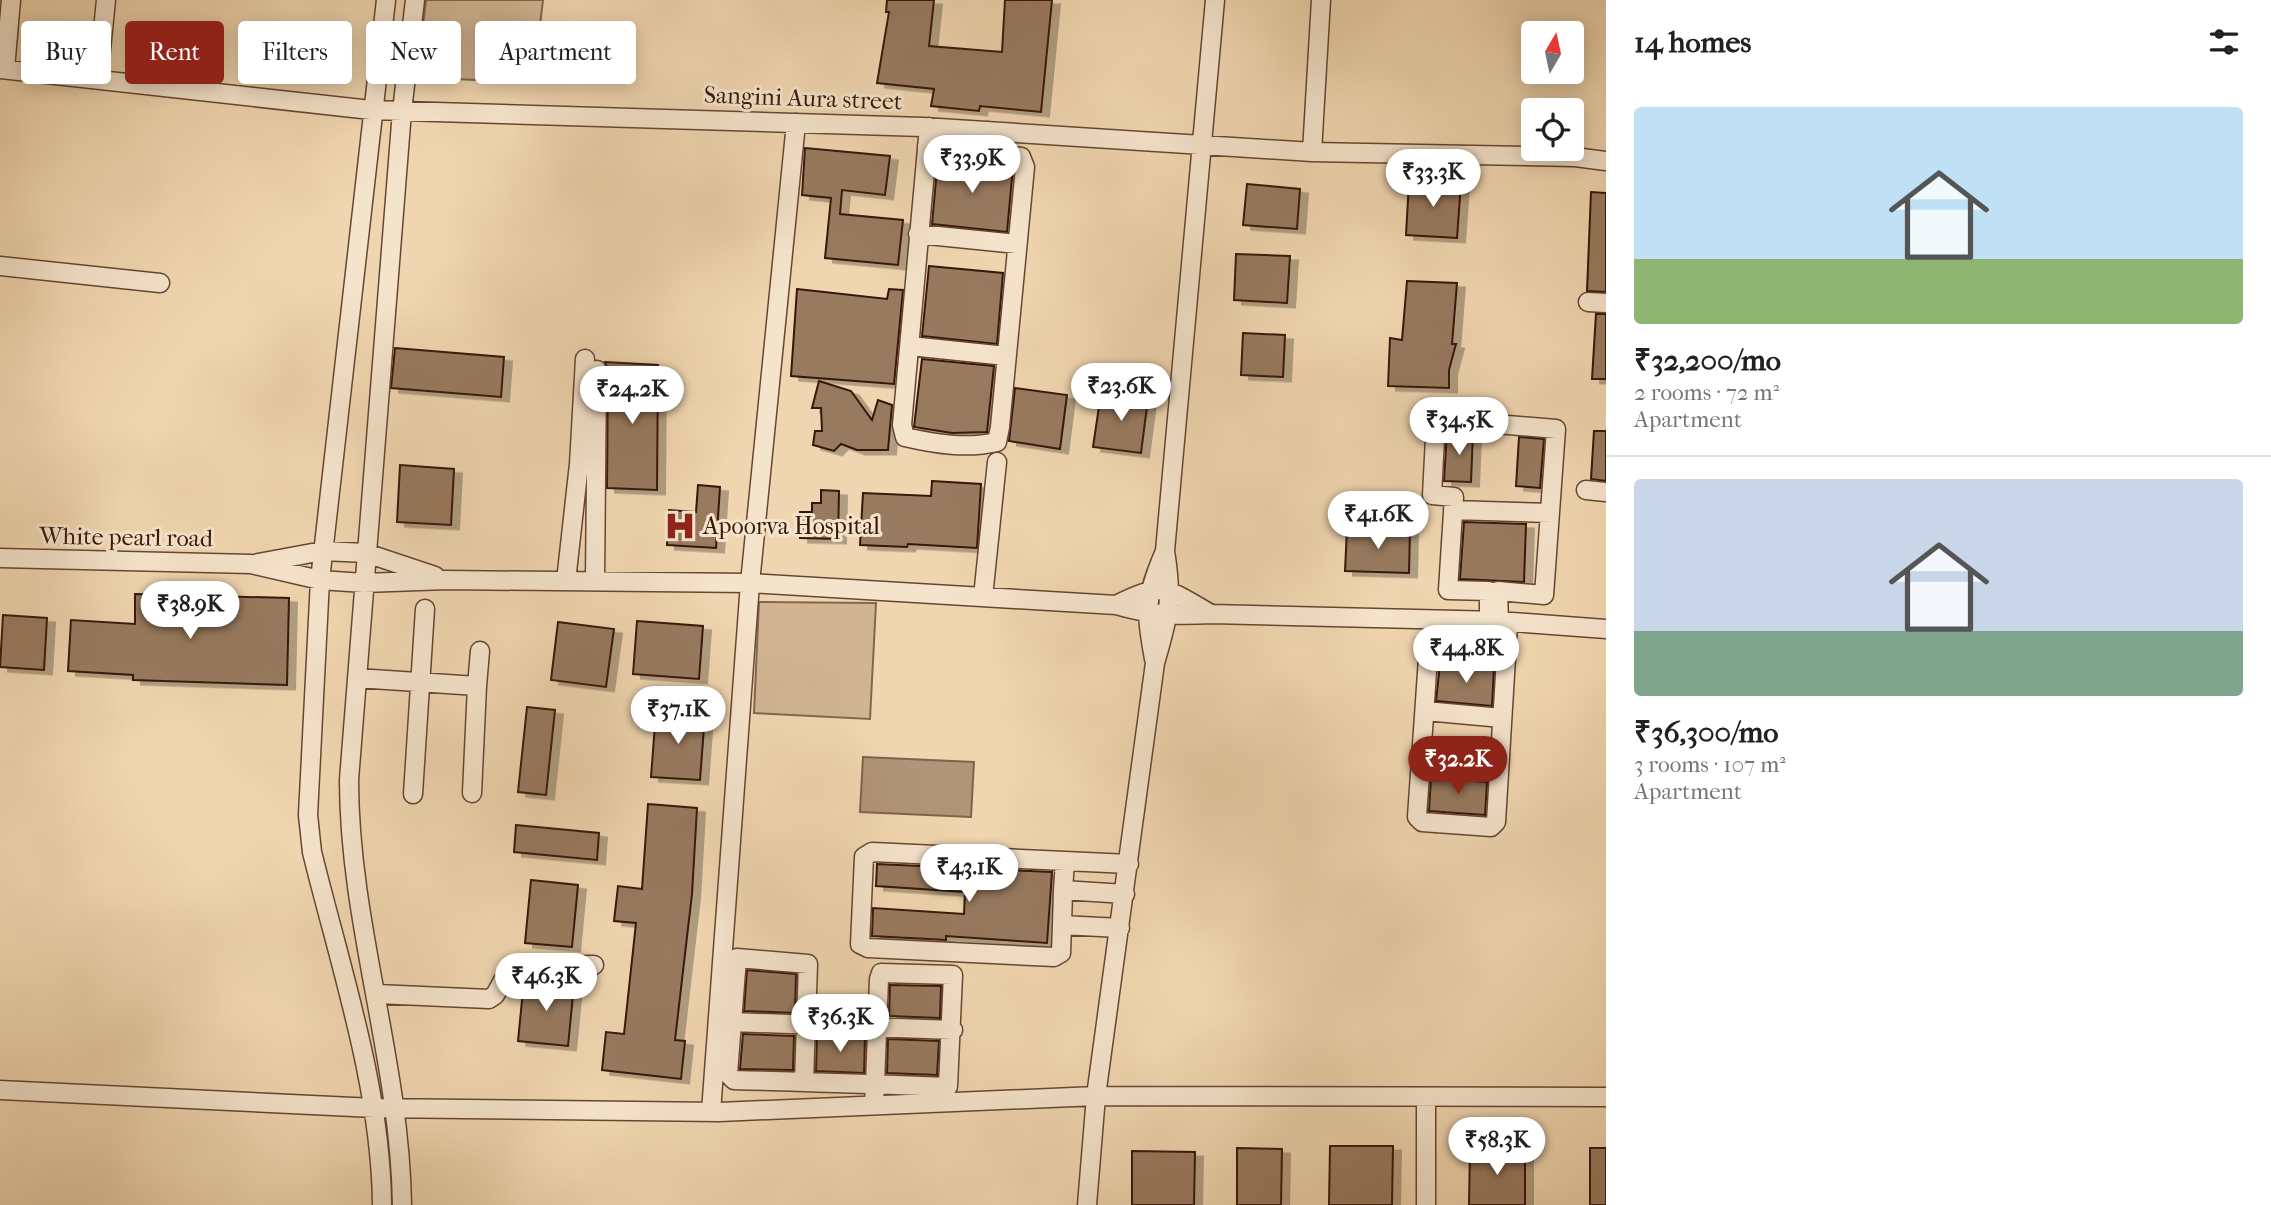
<!DOCTYPE html>
<meta charset="utf-8">
<style>
:root{--surface:#fff;--page:#f6f6f6;--text:#202124;--muted:#757577;--line:#e0e0e0;--accent:#8f2418}
body{margin:0;font-family:"IM FELL French Canon",serif;background:var(--page);color:var(--text);height:100vh;display:flex;flex-direction:column;font-size:26px;white-space:nowrap}
*{box-sizing:border-box;margin:0}
p{font-size:23px;color:var(--muted)}
.icon{flex:none;width:38px;height:38px;fill:none;stroke:currentColor;stroke-width:2;stroke-linecap:round;stroke-linejoin:round}
.map{position:relative;flex:1;overflow:hidden}
.panel{display:flex;flex-direction:column;background:var(--surface);width:665px}
.panel>*{flex:none}
.hud{position:absolute;left:21px;top:21px;width:665px;height:63px;display:flex;gap:14px}
.needle{width:46px;rotate:9deg}
.buttons{position:absolute;left:1521px;top:21px;display:grid;gap:14px}
.buttons a{display:grid;place-items:center;width:63px;height:63px;border-radius:7px;background:var(--surface);box-shadow:0 4px 18px #0003;font-size:35px}
.price{position:absolute;translate:-50% -60px;padding:0 16px;border-radius:24px;background:#fff;color:#222;font-size:23px;line-height:46px;filter:drop-shadow(0 2px 4px #0008)}
.price::after{content:'';position:absolute;left:50%;top:42px;width:21px;height:16px;margin-left:-10px;background:inherit;clip-path:polygon(0 0,100% 0,50% 100%)}
.price.on{background:var(--accent);color:#fff}
ul{padding:0;list-style:none}
li{display:grid;align-content:center;gap:14px;height:371px;padding:0 28px}
li+li{border-top:2px solid var(--line)}
li span{display:grid;place-items:center;height:217px;border-radius:7px;color:#555}
li>.icon{margin-inline-start:auto}
span .icon{width:126px;height:126px;fill:#fffc;stroke-width:1}
li b{font-size:30px}
h2{display:flex;justify-content:space-between;align-items:center;height:84px;padding:0 28px;font-size:30px}
.tag{padding:0 24px;border-radius:7px;background:var(--surface);box-shadow:0 4px 18px #0003;font-size:24px;line-height:63px}
.tag.on{background:var(--accent);color:#fff}
main{display:flex;flex:1;min-height:0}
.map>svg:first-child{display:block}
</style>
<main>
<div class="map">
<svg width="1606" height="1205" viewBox="0 0 1606 1205">
<defs>
<filter id="shadow"><feDropShadow dx="8" dy="4.5" stdDeviation="0" flood-color="#0004"/></filter>
</defs>
<rect width="100%" height="100%" fill="#f0d6b0"/>
<filter id="stains"><feTurbulence type="fractalNoise" baseFrequency=".00286" numOctaves="4"/><feColorMatrix values="0 0 0 0 .2 0 0 0 0 .09 0 0 0 0 .02 0 0 0 .5 -.17"/></filter>
<radialGradient id="worn" r=".72"><stop offset=".6" stop-color="#630" stop-opacity="0"/><stop offset="1" stop-color="#630" stop-opacity=".3"/></radialGradient>
<!-- green -->
<path fill="#d1b593" stroke="#84664e" stroke-width="2" d="M 426,0 L 543,0 L 533,83 L 417,77 Z
M 759,602 L 876,603 L 870,719 L 754,713 Z"/>
<!-- water -->
<path fill="#b19577" stroke="#81624b" stroke-width="2" d="M 863,757 L 974,762 L 971,817 L 860,812 Z"/>
<!-- building -->
<path fill="#987a5f" stroke="#381608" stroke-width="2" filter="url(#shadow)" d="M 887,0 L 934,0 L 929,46 L 1002,52 L 1005,0 L 1052,0 L 1041,112 L 980,106 L 979,111 L 931,106 L 934,89 L 877,83 L 889,12 L 886,12 Z
M 805,148 L 890,156 L 885,195 L 842,190 L 840,214 L 903,220 L 898,265 L 825,258 L 831,198 L 802,195 Z
M 938,158 L 1013,167 L 1007,232 L 932,224 Z
M 1409,181 L 1461,183 L 1457,238 L 1406,235 Z
M 1247,184 L 1300,189 L 1297,229 L 1243,225 Z
M 1591,192 L 1606,193 L 1606,292 L 1587,291 Z
M 1236,254 L 1290,256 L 1287,303 L 1234,300 Z
M 929,266 L 1003,273 L 997,344 L 922,336 Z
M 1407,281 L 1457,283 L 1452,344 L 1456,344 L 1449,370 L 1449,388 L 1388,386 L 1390,338 L 1402,340 Z
M 797,289 L 887,299 L 889,289 L 903,290 L 894,384 L 791,376 Z
M 1596,314 L 1606,314 L 1606,379 L 1592,379 Z
M 1243,333 L 1285,335 L 1283,377 L 1241,375 Z
M 395,348 L 504,357 L 501,397 L 391,388 Z
M 922,359 L 994,366 L 987,432 L 952,433 L 914,427 Z
M 605,362 L 658,365 L 657,490 L 607,488 L 608,370 Z
M 819,381 L 851,391 L 872,420 L 878,400 L 892,405 L 888,450 L 857,450 L 841,444 L 834,451 L 813,445 L 815,431 L 822,431 L 821,408 L 812,408 Z
M 1015,388 L 1067,395 L 1060,449 L 1009,441 Z
M 1101,393 L 1148,399 L 1141,453 L 1093,447 Z
M 1447,431 L 1473,433 L 1471,482 L 1444,481 Z
M 1594,431 L 1606,431 L 1606,481 L 1591,479 Z
M 1519,437 L 1544,439 L 1540,488 L 1516,486 Z
M 400,465 L 454,469 L 451,525 L 397,522 Z
M 932,481 L 981,484 L 977,548 L 908,544 L 907,547 L 860,545 L 863,493 L 931,496 Z
M 698,485 L 720,487 L 716,548 L 667,545 L 669,510 L 696,512 Z
M 821,490 L 839,491 L 838,539 L 800,538 L 800,512 L 812,512 L 812,503 L 821,503 Z
M 1464,522 L 1526,524 L 1524,582 L 1460,579 Z
M 1347,528 L 1410,530 L 1409,573 L 1345,571 Z
M 135,594 L 289,598 L 287,685 L 133,680 L 133,675 L 68,671 L 71,620 L 135,624 Z
M 3,615 L 47,618 L 44,670 L 0,667 Z
M 637,621 L 703,626 L 699,679 L 633,674 Z
M 558,622 L 614,629 L 606,687 L 551,680 Z
M 1440,664 L 1494,668 L 1492,706 L 1436,701 Z
M 527,707 L 555,710 L 546,795 L 518,792 Z
M 656,711 L 705,714 L 700,780 L 651,777 Z
M 1431,778 L 1487,782 L 1485,815 L 1429,811 Z
M 648,804 L 697,808 L 692,894 L 675,1040 L 685,1041 L 681,1079 L 602,1070 L 606,1032 L 624,1034 L 636,923 L 614,921 L 618,886 L 642,889 Z
M 516,825 L 599,833 L 597,860 L 514,852 Z
M 877,864 L 1052,872 L 1047,943 L 946,936 L 946,940 L 872,936 L 873,908 L 964,914 L 965,892 L 876,886 Z
M 531,880 L 578,885 L 572,947 L 525,943 Z
M 747,970 L 796,974 L 795,1013 L 744,1011 Z
M 524,980 L 574,985 L 568,1046 L 518,1041 Z
M 890,985 L 941,986 L 940,1018 L 889,1016 Z
M 743,1034 L 794,1036 L 793,1070 L 740,1069 Z
M 817,1036 L 865,1038 L 864,1073 L 816,1071 Z
M 888,1039 L 939,1041 L 937,1075 L 887,1073 Z
M 1330,1146 L 1393,1146 L 1392,1205 L 1329,1205 Z
M 1237,1148 L 1282,1149 L 1281,1205 L 1237,1205 Z
M 1470,1148 L 1525,1148 L 1525,1205 L 1469,1205 Z
M 1590,1148 L 1606,1148 L 1606,1205 L 1590,1205 Z
M 1132,1151 L 1195,1152 L 1194,1205 L 1132,1205 Z"/>
<g fill="none" stroke-linecap="round" stroke-linejoin="round">
<defs>
<path id="minor" d="M 0,69 L 371,110 L 923,127 L 1312,152 L 1575,157 L 1606,161
M 5,69 L 11,0
M 98,79 L 106,0
M 929,127 L 902,425 L 905,437 C 935,444 967,449 997,442 L 1000,427 L 1025,167 L 1021,157 L 987,152 L 988,131
M 927,146 L 987,152
M 1312,152 L 1321,0
M 918,234 L 1017,244
M 0,266 L 160,283
M 1588,302 L 1606,303
M 910,346 L 1006,356
M 1586,490 L 1606,492
M 1453,510 L 1550,513
M 0,558 L 251,564 L 320,580 L 364,583 L 446,580 L 750,583 L 1116,605 C 1149,615 1177,616 1212,614 L 1499,621 L 1606,629
M 258,563 L 323,551 L 366,553 L 435,576
M 566,581 L 579,464 L 585,359
M 595,581 L 597,370
M 983,597 L 997,462
M 1116,605 C 1165,581 1165,588 1211,614
M 1489,621 L 1489,591 L 1448,590 L 1454,497 L 1432,495 L 1436,419 L 1556,429 L 1544,595 L 1498,591 L 1499,621
M 1506,657 L 1437,652 L 1428,658 L 1417,817 L 1422,822 L 1491,827 L 1496,822 L 1507,642 L 1508,622
M 1154,659 C 1145,609 1145,598 1165,551
M 357,678 L 477,686 L 472,793
M 477,686 L 480,651
M 1425,711 L 1502,718
M 1421,766 L 1499,771
M 413,794 L 425,609
M 1065,861 L 1129,864
M 1062,925 L 1063,890
M 1120,928 L 1062,925 L 1061,953 L 1054,957 L 868,948 L 860,944 L 864,857 L 872,852 L 1065,861 L 1063,890 L 1125,894
M 377,994 L 489,999 L 495,995 L 511,966 L 594,965
M 731,1022 L 953,1030
M 804,1082 L 808,964 L 737,958 L 728,1074 L 734,1080 C 805,1082 875,1084 945,1087 L 948,1086 L 953,975 L 881,973 L 879,979 L 875,1084 L 874,1105
M 0,1090 L 374,1108 L 719,1112 L 1096,1096 L 1606,1097
M 711,1112 L 750,583 L 796,123
M 382,1205 C 381,1087 340,966 312,852 L 308,815 L 320,580 L 386,0
M 402,1205 C 400,1061 349,923 349,780 L 402,111 L 415,0
M 1087,1205 L 1096,1096 L 1155,663 C 1169,615 1173,601 1165,551 L 1215,0
M 1426,1205 L 1426,1097"/>
</defs>
<!-- minor casing -->
<use href="#minor" stroke="#664632" stroke-width="21"/>
<!-- minor -->
<use href="#minor" stroke="#f5e4cc" stroke-width="18"/>
</g>
<!-- icons -->
<defs>
<symbol id="hospital-bare" viewBox="-9 -9 18 18"><path d="M-5-5h3v3.5h4V-5h3V5h-3V1.5h-4V5h-3Z" fill="#8f2418" stroke="#f5e4cc" stroke-width="2.5" paint-order="stroke"/></symbol>
</defs>
<g fill-rule="evenodd">
<use href="#hospital-bare" x="658" y="504" width="44" height="44"/>
</g>
<g text-anchor="middle" stroke-width="6" stroke-linejoin="round" paint-order="stroke">
<!-- street labels -->
<g font-size="24" fill="#381608" stroke="#f5e4cc">
<text transform="translate(803 98) rotate(2)" y="8">Sangini Aura street</text>
<text transform="translate(126 537) rotate(1)" y="8">White pearl road</text>
</g>
<!-- poi labels -->
<g font-size="24" fill="#381608" stroke="#f5e4cc" text-anchor="start">
<text x="703" y="534">Apoorva Hospital</text>
</g>
</g>
<rect width="100%" height="100%" filter="url(#stains)"/>
<rect width="100%" height="100%" fill="url(#worn)"/>
</svg>
<div class="buttons">
<a><svg class="needle" viewBox="-14 -14 28 28"><path d="M0-13l5 13h-10z" fill="#e53935"/><path d="M0 13l5-13h-10z" fill="#757577"/></svg></a>
<a><svg class="icon" aria-label="locate" viewBox="0 0 24 24"><circle cx="12" cy="12" r="6"/><path d="M12 2v4M12 18v4M2 12h4M18 12h4"/></svg></a>
</div>
<b class="price" style="left:972px;top:195px">₹33.9K</b>
<b class="price" style="left:1433px;top:209px">₹33.3K</b>
<b class="price" style="left:1121px;top:423px">₹23.6K</b>
<b class="price" style="left:632px;top:426px">₹24.2K</b>
<b class="price" style="left:1459px;top:457px">₹34.5K</b>
<b class="price" style="left:1378px;top:551px">₹41.6K</b>
<b class="price" style="left:190px;top:641px">₹38.9K</b>
<b class="price" style="left:1466px;top:685px">₹44.8K</b>
<b class="price" style="left:678px;top:746px">₹37.1K</b>
<b class="price on" style="left:1458px;top:796px">₹32.2K</b>
<b class="price" style="left:969px;top:904px">₹43.1K</b>
<b class="price" style="left:546px;top:1013px">₹46.3K</b>
<b class="price" style="left:840px;top:1054px">₹36.3K</b>
<b class="price" style="left:1497px;top:1177px">₹58.3K</b>
<div class="hud">
<a class="tag">Buy</a>
<a class="tag on">Rent</a>
<a class="tag">Filters</a>
<a class="tag">New</a>
<a class="tag">Apartment</a>
</div>
</div>
<section class="panel">
<h2>14 homes<svg class="icon" aria-label="filters" viewBox="0 0 24 24"><path d="M4 7h16M4 17h16"/><circle cx="9" cy="7" r="2"/><circle cx="15" cy="17" r="2"/></svg></h2>
<ul>
<li><span style="background:linear-gradient(#bfe0f5 70%,#8fb573 0)"><svg class="icon" aria-label="home" viewBox="0 0 24 24"><path d="M3 11l9-7 9 7M6 9v11h12V9"/></svg></span><div><b>₹32,200/mo</b><p>2 rooms · 72 m²</p><p>Apartment</p></div></li>
<li><span style="background:linear-gradient(#c9d6e8 70%,#7fa58c 0)"><svg class="icon" aria-label="home" viewBox="0 0 24 24"><path d="M3 11l9-7 9 7M6 9v11h12V9"/></svg></span><div><b>₹36,300/mo</b><p>3 rooms · 107 m²</p><p>Apartment</p></div></li>
</ul>
</section>
</main>
